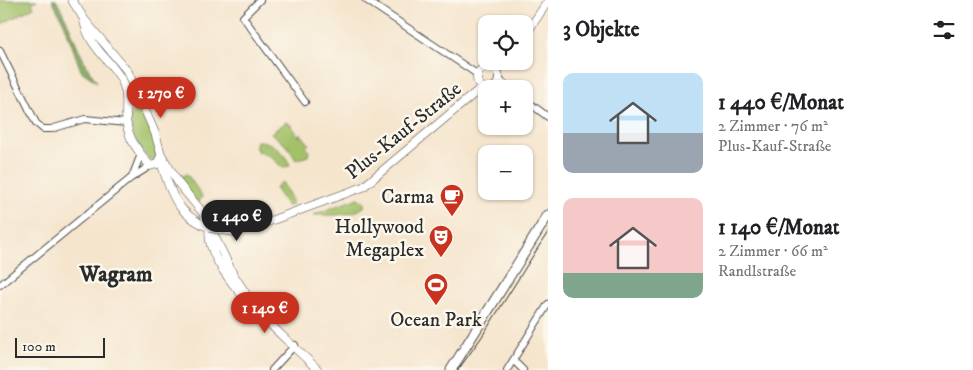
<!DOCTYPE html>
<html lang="de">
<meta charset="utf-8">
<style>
:root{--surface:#fff;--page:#f2f2f2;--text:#202124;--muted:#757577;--accent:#c8321e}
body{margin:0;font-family:"IM FELL DW Pica",serif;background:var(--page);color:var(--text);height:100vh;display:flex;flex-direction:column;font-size:19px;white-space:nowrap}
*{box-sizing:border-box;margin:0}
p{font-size:16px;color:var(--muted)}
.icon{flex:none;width:28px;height:28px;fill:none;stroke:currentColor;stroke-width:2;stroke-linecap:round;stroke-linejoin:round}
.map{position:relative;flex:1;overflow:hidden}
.drawer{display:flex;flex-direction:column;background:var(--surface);width:425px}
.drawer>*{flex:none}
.tools{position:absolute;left:478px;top:15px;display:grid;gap:10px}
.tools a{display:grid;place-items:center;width:55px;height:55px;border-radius:10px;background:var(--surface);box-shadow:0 1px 4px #0004;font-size:25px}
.scale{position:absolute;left:15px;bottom:12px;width:90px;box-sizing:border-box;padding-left:5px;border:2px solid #2b2b2b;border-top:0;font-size:14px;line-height:18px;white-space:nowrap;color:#2b2b2b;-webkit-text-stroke:4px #fbf7ec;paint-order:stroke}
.price{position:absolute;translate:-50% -42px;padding:0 11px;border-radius:18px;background:var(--accent);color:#fff;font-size:16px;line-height:32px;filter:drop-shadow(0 1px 2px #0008)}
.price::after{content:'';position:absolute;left:50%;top:30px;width:15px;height:11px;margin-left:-8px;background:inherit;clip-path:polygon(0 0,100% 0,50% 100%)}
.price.active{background:#222;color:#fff}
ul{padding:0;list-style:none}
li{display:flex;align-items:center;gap:15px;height:125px;padding:0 15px}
li span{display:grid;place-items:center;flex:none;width:140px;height:100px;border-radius:10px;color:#555}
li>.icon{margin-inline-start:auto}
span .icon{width:60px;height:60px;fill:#fffc;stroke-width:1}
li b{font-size:21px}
h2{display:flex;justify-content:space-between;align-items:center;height:60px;padding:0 15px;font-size:21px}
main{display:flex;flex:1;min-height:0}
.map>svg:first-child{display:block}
</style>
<main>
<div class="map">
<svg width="548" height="370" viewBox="0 0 548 370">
<rect width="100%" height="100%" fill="#fbf7ec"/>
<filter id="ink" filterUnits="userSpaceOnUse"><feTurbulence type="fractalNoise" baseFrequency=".02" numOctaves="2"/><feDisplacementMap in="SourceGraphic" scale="10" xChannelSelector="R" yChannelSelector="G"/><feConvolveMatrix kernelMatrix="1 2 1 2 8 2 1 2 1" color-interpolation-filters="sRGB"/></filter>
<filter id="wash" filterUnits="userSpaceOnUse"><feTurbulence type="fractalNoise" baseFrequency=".0096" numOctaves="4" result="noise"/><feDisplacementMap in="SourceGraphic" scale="20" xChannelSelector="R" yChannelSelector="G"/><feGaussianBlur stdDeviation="1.12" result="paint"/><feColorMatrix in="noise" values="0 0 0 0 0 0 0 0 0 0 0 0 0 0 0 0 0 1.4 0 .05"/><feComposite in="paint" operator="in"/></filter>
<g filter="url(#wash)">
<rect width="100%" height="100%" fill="#f5e5cd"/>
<!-- green -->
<path fill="#a3c169" stroke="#67764a" d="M 0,0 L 37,0 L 32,3 L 34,7 L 0,25 Z
M 136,110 C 148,113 155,144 157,155 L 155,160 L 149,159 C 139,146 125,129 132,112 Z
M 286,122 L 292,126 L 299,137 L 300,133 L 309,144 L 306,147 L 309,150 L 308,156 L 296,160 L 288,147 L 271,133 Z
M 257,141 C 272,141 284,152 290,165 L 283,168 L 270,156 L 257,151 L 255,145 Z
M 187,174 L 202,196 L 199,203 L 186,189 L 179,178 Z
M 282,182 L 292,200 L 291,205 L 287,206 L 275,188 Z
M 358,198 L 365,203 L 364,207 C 351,217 328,215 313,215 Z"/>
<!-- forest -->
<path fill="#82a75d" stroke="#566944" d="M 52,0 L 56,0 C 72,26 78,57 97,82 L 81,71 L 64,23 Z"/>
</g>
<g filter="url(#ink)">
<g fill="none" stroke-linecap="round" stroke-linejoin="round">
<defs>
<path id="minor" d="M 260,0 L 243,17 L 305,102
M 366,0 L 477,74
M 0,51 L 36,123 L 43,129 L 51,129 L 85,119 L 126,123
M 498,79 L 511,89
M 494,87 L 497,89
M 524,99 L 548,117
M 132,177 L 141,154
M 0,285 L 131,178 L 150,166
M 513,360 L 523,370
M 272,370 L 295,345
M 507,370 L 548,304"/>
<path id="tertiary" d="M 72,0 L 84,19 L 128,72 L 155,133 L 161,154 L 179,184 L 203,213 L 233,274 L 255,308
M 84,21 C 89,47 109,58 121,79 C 130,95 124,109 127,125 C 129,141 141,154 150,166 L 157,164 L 161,156
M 524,37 L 548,1
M477 78a11 11 0 1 1 22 0a11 11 0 1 1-22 0Z
M 496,70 L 504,61
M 160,159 C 170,191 175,214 210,228 C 200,269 291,342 318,370
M 262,224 L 363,187 L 482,87"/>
<path id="secondary" d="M 451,370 L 548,215"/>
</defs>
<!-- minor casing -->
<use href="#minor" stroke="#494743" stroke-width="8"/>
<!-- tertiary casing -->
<use href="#tertiary" stroke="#494743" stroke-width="9"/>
<!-- secondary casing -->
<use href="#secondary" stroke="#494743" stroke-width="11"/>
<!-- minor -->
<use href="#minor" stroke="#fff" stroke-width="6"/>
<!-- tertiary -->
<use href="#tertiary" stroke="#fff" stroke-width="8"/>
<!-- secondary -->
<use href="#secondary" stroke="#fff" stroke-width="9"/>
<!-- tram -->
<path stroke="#2b2b2b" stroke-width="1" d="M 458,370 L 481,338 L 548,232"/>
<defs>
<path id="tertiary-bridge" d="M 210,228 L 234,232 L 262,224"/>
</defs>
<!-- tertiary-bridge casing -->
<use href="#tertiary-bridge" stroke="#494743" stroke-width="9" stroke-linecap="butt"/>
<!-- tertiary-bridge -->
<use href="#tertiary-bridge" stroke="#fff" stroke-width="8"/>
</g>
</g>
<!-- icons -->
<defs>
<symbol id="cafe-pin" viewBox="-11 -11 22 30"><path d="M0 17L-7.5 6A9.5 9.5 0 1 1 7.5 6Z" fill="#c8321e" stroke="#fbf7ec"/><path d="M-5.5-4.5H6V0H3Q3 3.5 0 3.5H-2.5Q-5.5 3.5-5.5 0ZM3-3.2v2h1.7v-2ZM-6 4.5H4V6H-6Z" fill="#fff"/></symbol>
<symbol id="theatre-pin" viewBox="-11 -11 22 30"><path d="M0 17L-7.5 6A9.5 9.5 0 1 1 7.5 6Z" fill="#c8321e" stroke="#fbf7ec"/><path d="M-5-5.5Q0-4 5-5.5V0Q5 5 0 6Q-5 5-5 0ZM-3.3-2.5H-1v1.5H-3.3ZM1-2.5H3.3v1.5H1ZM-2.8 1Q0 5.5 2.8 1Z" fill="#fff"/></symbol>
<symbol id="stadium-pin" viewBox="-11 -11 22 30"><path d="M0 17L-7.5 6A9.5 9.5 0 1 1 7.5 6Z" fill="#c8321e" stroke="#fbf7ec"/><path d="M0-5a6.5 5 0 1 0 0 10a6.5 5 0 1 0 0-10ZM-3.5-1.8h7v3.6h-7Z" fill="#fff"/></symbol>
</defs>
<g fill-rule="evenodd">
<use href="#cafe-pin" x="438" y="182" width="28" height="38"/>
<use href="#theatre-pin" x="427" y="223" width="28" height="38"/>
<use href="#stadium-pin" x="422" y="271" width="28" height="38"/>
</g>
<g text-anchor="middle" stroke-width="5" stroke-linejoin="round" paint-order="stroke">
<!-- street labels -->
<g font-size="20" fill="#2b2b2b" stroke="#fbf7ec">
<text transform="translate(403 130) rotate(-39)" y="7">Plus-Kauf-Straße</text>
</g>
<!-- poi labels -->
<g font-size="20" fill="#2b2b2b" stroke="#fbf7ec" text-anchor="end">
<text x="434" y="203">Carma</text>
<text x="424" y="233">Hollywood<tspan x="424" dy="23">Megaplex</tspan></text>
<text x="436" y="326" text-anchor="middle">Ocean Park</text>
</g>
<!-- quarter labels -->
<g font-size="22" font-weight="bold" fill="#2b2b2b" stroke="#fbf7ec">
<text x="116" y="281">Wagram</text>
</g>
</g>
</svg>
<div class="tools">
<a><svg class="icon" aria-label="locate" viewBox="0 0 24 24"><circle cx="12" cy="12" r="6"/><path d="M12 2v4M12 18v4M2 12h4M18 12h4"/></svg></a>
<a>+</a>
<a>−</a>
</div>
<div class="scale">100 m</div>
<b class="price" style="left:161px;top:119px">1 270 €</b>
<b class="price active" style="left:237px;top:242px">1 440 €</b>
<b class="price" style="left:265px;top:334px">1 140 €</b>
</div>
<section class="drawer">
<h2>3 Objekte<svg class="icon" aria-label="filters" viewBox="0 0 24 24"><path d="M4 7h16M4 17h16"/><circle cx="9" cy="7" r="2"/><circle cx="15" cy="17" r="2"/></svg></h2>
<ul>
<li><span style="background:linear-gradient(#bfe0f5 60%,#9aa5b1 0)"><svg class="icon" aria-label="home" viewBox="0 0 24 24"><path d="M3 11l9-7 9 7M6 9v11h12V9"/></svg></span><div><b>1 440 €/Monat</b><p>2 Zimmer · 76 m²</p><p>Plus-Kauf-Straße</p></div></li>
<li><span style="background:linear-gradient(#f6c9c9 75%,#7fa58c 0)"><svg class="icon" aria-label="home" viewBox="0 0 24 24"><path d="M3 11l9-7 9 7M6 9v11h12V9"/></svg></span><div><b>1 140 €/Monat</b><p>2 Zimmer · 66 m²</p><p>Randlstraße</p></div></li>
</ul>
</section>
</main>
